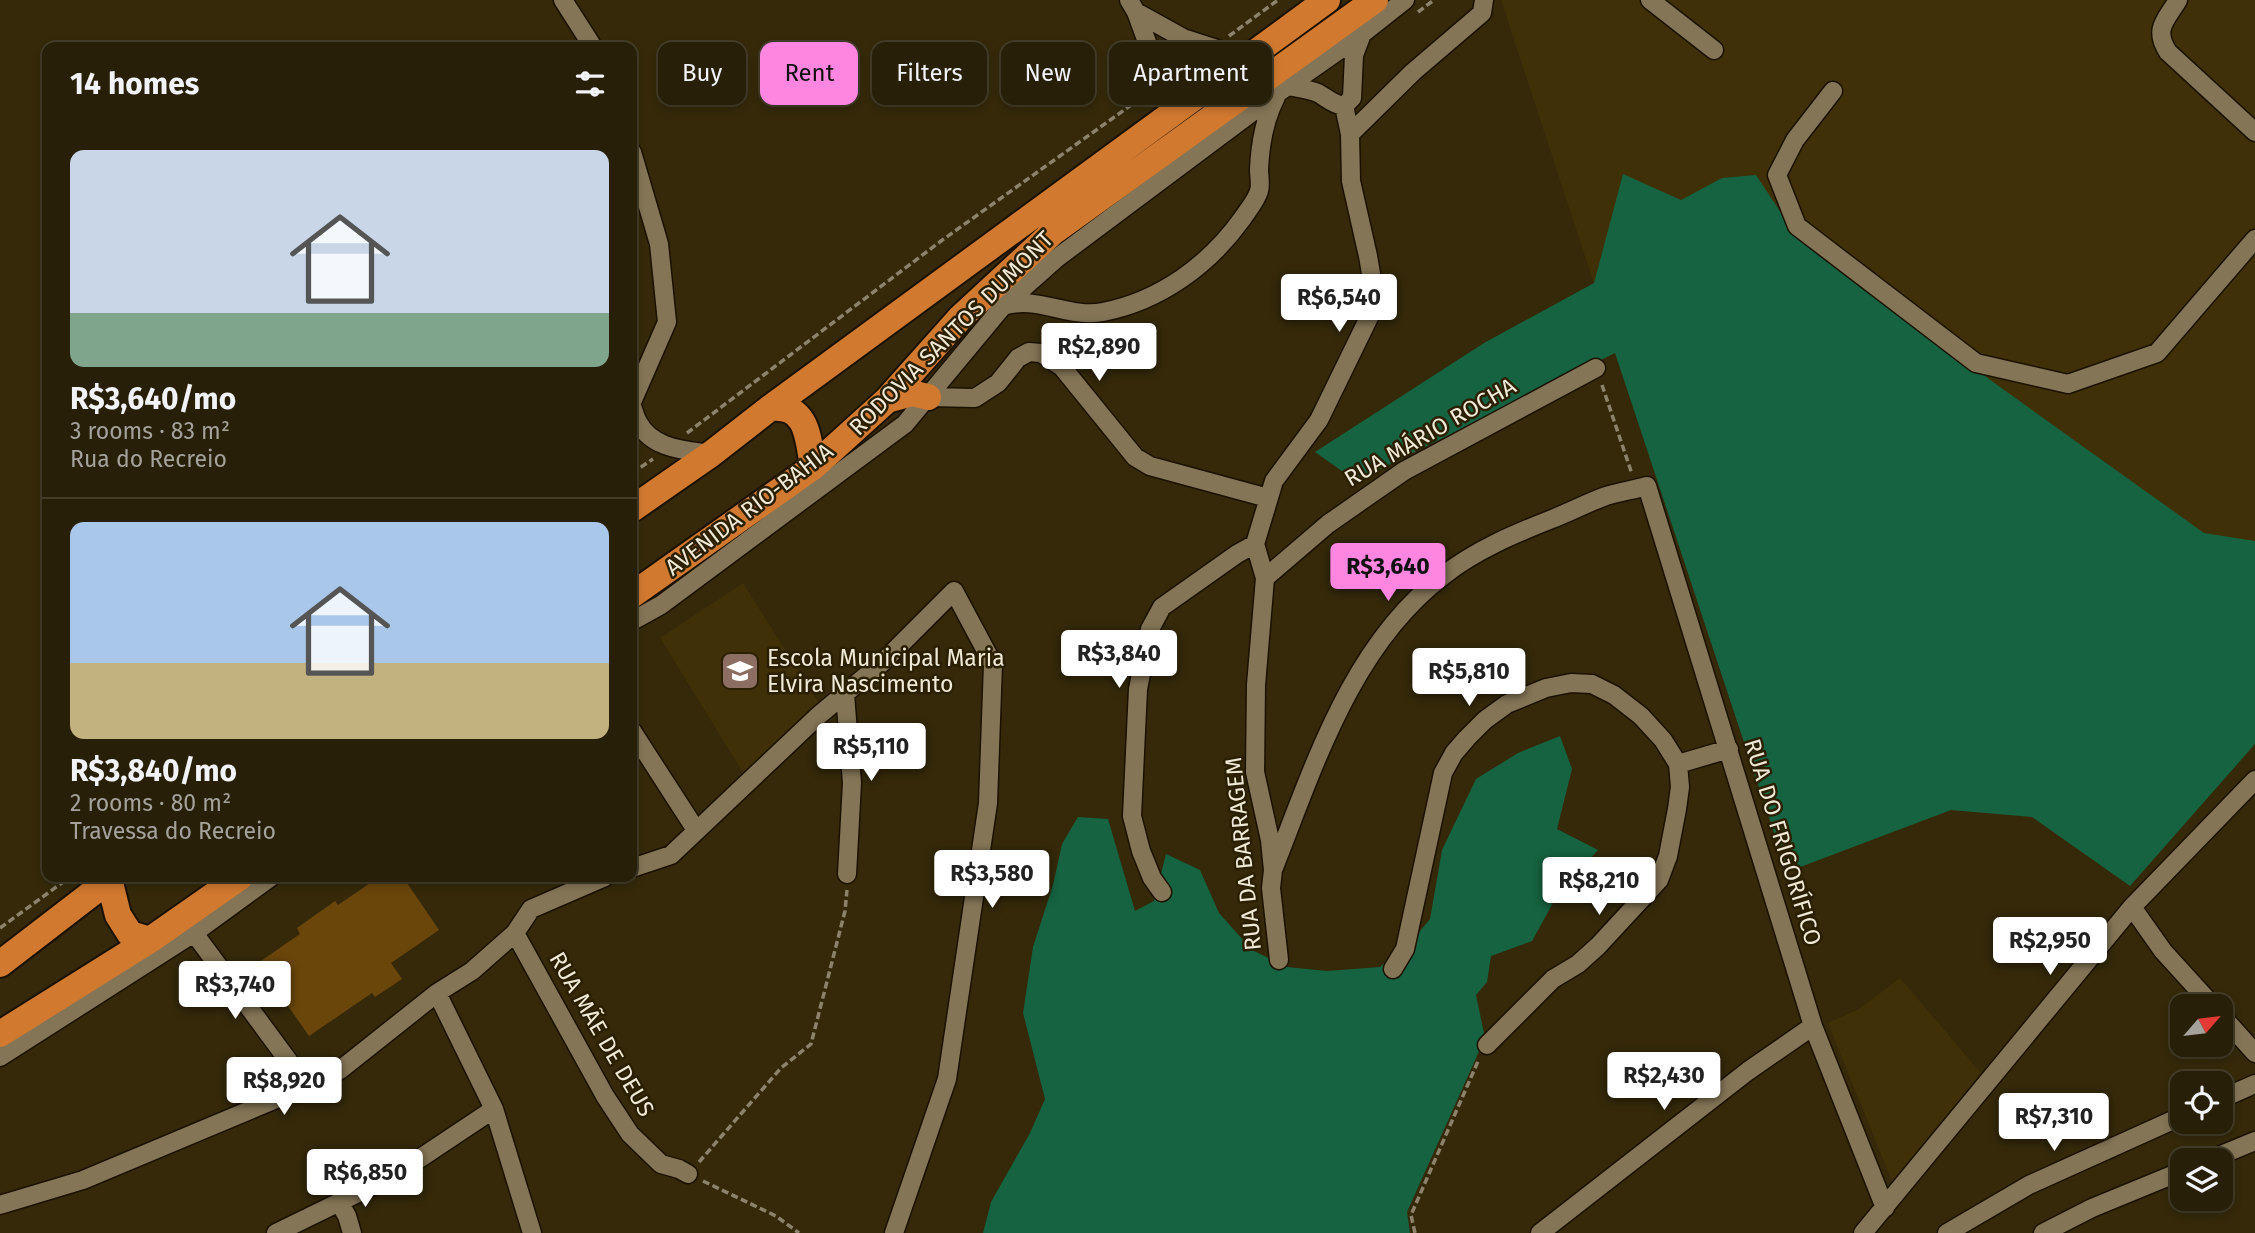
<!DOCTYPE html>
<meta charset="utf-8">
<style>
:root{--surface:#281f08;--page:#342c16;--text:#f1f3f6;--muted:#a5a29c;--line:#443d29;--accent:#fe86e1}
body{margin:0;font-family:"Fira Sans",sans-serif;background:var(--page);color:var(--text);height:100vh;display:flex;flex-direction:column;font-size:26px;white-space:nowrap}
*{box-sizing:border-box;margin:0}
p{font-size:23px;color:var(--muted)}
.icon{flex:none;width:38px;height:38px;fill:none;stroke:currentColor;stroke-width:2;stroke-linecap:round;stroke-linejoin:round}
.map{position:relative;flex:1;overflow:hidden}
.details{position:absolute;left:42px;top:42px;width:595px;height:840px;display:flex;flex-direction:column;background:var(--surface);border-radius:14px;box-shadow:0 4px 10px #0003,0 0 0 2px var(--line)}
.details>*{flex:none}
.banner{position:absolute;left:658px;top:42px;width:665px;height:63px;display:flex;gap:14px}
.needle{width:46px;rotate:62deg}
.controls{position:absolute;left:2170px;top:994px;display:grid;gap:14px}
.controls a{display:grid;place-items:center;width:63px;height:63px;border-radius:14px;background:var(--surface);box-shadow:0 4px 10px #0003,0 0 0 2px var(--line);font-size:35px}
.price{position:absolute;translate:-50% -60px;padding:0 16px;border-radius:7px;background:#fff;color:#222;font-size:23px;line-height:46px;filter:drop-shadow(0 2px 4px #0008)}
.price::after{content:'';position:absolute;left:50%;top:42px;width:21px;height:16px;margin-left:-10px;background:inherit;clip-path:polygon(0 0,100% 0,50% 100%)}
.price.on{background:var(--accent);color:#111}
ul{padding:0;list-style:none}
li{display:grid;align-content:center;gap:14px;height:371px;padding:0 28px}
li+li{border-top:2px solid var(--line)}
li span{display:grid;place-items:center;height:217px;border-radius:14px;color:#555}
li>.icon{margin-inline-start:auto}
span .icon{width:126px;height:126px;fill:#fffc;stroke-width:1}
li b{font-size:30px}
h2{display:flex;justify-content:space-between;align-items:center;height:84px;padding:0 28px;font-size:30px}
.chip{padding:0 24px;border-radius:14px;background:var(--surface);box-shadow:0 4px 10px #0003,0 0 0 2px var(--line);font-size:24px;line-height:63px}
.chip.on{background:var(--accent);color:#111}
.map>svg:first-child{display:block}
</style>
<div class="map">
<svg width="2255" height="1233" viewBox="0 0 2255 1233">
<rect width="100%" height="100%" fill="#35290a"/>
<!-- built -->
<path fill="#3f3007" d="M 1501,0 L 2255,0 L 2255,744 L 2130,886 L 2032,817 L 1951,810 L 1787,872 Z
M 743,583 L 820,705 L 749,782 L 660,638 Z
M 1900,978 L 1981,1073 L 1893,1184 L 1828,1023 L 1859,1009 Z"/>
<!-- green -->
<path fill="#156340" d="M 1623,174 L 1681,200 L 1722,178 L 1756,175 L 1793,231 L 1993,382 L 2204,533 L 2255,541 L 2255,744 L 2130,886 L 2032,817 L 1951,810 L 1787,872 L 1615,353 L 1356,481 L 1315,452 L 1484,343 L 1594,283 Z
M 1560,736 L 1572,769 L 1557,829 L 1598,850 L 1558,894 L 1532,941 L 1491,956 L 1487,982 L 1476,995 L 1485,1038 L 1407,1212 L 1410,1233 L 983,1233 L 991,1202 L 1030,1133 L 1045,1099 L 1023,1013 L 1033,947 L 1053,885 L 1062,844 L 1078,817 L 1108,819 L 1135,911 L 1154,901 L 1166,854 L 1200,870 L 1219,913 L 1252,950 L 1287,967 L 1327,971 L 1380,967 L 1420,931 L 1430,919 L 1442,850 L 1476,779 L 1518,753 Z"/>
<!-- building -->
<path fill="#6a460b" d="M 379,877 L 403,877 L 439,930 L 391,963 L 402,979 L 375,997 L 372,993 L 309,1036 L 258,963 L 300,934 L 297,928 L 335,901 L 338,905 Z"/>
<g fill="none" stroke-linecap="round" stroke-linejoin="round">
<defs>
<path id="minor" d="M 563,0 L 593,47
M 1129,0 L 1136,12 L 1173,113
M 1650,0 L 1714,50
M 2178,0 C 2166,20 2153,29 2168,52 L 2255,132
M 1136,12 L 1183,38 L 1248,59
M 1288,86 C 1298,88 1308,89 1318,93 C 1327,98 1334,105 1344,106
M 1833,91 L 1795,140 L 1777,175 L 1797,226 L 1976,363 L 2068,384 L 2157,353 L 2255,239
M 1344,106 L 1352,98 L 1354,55 L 1362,34
M 1350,134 L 1413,72 L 1482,13 L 1484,0
M 632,152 L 659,244 L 667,322 L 632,402
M 1003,306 C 1037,295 1070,319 1103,312 C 1160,301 1209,265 1242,219 C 1248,210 1256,201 1259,191 C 1261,185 1259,176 1259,170 C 1260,145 1264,120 1276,97
M 928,397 L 975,398 L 998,383 L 1018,358 L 1029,352 L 1041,353 L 1062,367 L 1135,457 L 1150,466 L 1268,498
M 632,406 C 634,411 635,417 638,422 C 652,449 684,450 711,454
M 1265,578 L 1328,524 L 1404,471 L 1596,368
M 632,621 L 661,605 L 905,424 L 1003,306 L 1057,258 L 1279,92 L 1362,34 L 1405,0
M 845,694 L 852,783 L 847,874
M 632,731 L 696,830
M 1678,764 L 1729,749
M 632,868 L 671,855 L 818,716 L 884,661 L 954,591 L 993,664 L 988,803 L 947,1079 L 894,1233
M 1273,870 C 1314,767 1351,645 1444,575 C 1476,550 1514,534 1552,519 C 1570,512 1587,503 1606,496 C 1619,492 1633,490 1647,486 L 1813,1026 L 1885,1208
M 1162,892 L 1152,878 L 1141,851 L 1132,816 L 1138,689 L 1150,629 L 1162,607 L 1237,554 L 1255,544
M 2132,907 L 2163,951 L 2213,1006
M 194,933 L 307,1086
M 515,933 L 605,1096 L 630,1134 L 661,1164 L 679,1169 L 688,1174
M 1279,960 L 1271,888 L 1273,870 L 1270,840 L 1255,772 L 1256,685 L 1265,578 L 1255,544 L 1274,481 L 1319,420 L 1376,303 L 1368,256 L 1351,181 L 1350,134 L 1344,106
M 1393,969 L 1405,949 L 1443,773 L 1454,753 L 1467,738 L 1485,720 L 1507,704 L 1546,688 L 1571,683 L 1592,684 L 1614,695 L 1641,716 L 1663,740 L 1678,764 L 1680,787 L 1677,809 L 1668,856 L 1659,880 L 1598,946 L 1578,964 L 1553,979 L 1487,1045
M 437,993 L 494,1109 L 532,1233
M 2221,1015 L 2255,1053
M 0,1057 L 194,933 L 271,877
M 2221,1099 L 2255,1084
M 2209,1160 L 2255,1141
M 339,1202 L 347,1216 L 352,1233
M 0,1205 L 83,1180 L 307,1086 L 340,1070 L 437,993 L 472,971 L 515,933 L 531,909 L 605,877
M 276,1233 L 395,1175 L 494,1109
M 1540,1233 L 1748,1071 L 1813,1026
M 1863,1233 L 2132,907 L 2255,780
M 1947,1233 L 2029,1185 L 2182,1116
M 2043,1233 L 2092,1208 L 2182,1171"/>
<path id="highway" d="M 887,400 L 912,393 L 928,397
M 770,408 C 808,404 808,438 813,467
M 632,509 L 711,454 L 770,408 L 1327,0
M 632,595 L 813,467 L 887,400 L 961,317 L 1053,232 L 1375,0
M 109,879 L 118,915 L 130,934 L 150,940
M 0,964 L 113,877
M 0,1034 L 150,940 L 240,877"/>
</defs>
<!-- minor casing -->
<use href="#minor" stroke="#1b1100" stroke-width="21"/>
<!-- highway casing -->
<use href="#highway" stroke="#1b1100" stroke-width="30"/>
<!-- path -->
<path stroke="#8d836b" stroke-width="3.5" stroke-dasharray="7 3.5" stroke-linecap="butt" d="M 1418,12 L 1434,0
M 1229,36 L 1278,0
M 1177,73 L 1194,61
M 1602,385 L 1632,474
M 687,433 L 941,241 L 1148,93
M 632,473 L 653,459
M 0,928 L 70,877
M 699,1162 L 781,1068 L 811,1044 L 845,911 L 847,890
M 703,1181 L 776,1216 L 799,1233
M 1415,1233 L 1411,1215 L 1479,1059"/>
<!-- minor -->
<use href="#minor" stroke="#847556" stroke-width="18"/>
<!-- highway -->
<use href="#highway" stroke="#d0792f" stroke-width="26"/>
</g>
<!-- icons -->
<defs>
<symbol id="school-square" viewBox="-11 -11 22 22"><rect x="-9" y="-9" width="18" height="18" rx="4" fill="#8d6e63" stroke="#2b1f01"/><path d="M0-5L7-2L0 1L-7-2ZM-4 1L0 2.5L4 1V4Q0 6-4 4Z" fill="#fff"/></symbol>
</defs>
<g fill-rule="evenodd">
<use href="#school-square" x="718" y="649" width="44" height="44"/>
</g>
<g text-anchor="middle" stroke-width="5" stroke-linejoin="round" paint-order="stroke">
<!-- street labels -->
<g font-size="23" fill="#f1e9d8" stroke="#2b1f01">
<text transform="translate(951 333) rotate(-45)" y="8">RODOVIA SANTOS DUMONT</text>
<text transform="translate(1430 432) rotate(-30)" y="8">RUA MÁRIO ROCHA</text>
<text transform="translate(749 509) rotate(-37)" y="8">AVENIDA RIO-BAHIA</text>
<text transform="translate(1783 842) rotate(73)" y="8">RUA DO FRIGORÍFICO</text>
<text transform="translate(1243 854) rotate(-96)" y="8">RUA DA BARRAGEM</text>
<text transform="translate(602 1034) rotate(60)" y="8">RUA MÃE DE DEUS</text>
</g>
<!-- poi labels -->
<g font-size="23" fill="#f1e9d8" stroke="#2b1f01" text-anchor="start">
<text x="767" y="666">Escola Municipal Maria<tspan x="767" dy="26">Elvira Nascimento</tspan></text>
</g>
</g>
</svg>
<div class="controls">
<a><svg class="needle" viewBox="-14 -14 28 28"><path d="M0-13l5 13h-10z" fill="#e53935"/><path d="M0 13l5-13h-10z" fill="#a5a29c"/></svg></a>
<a><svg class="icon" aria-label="locate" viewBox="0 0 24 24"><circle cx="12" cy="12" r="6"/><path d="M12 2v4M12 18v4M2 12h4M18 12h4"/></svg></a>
<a><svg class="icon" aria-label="layers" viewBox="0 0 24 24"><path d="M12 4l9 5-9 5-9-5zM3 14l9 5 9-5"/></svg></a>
</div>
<b class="price" style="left:1339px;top:334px">R$6,540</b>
<b class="price" style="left:1099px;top:383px">R$2,890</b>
<b class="price on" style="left:1388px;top:603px">R$3,640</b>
<b class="price" style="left:1119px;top:690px">R$3,840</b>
<b class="price" style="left:1469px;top:708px">R$5,810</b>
<b class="price" style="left:871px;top:783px">R$5,110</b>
<b class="price" style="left:992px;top:910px">R$3,580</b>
<b class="price" style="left:1599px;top:917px">R$8,210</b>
<b class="price" style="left:2050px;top:977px">R$2,950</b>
<b class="price" style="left:235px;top:1021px">R$3,740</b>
<b class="price" style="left:1664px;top:1112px">R$2,430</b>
<b class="price" style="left:284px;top:1117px">R$8,920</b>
<b class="price" style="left:2054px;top:1153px">R$7,310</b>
<b class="price" style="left:365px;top:1209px">R$6,850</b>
<div class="banner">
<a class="chip">Buy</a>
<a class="chip on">Rent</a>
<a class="chip">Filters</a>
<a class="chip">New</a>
<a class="chip">Apartment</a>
</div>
<section class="details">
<h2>14 homes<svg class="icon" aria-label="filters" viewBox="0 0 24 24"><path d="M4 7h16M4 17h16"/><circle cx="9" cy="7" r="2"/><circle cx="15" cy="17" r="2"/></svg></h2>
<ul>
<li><span style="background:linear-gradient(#c9d6e8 75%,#7fa58c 0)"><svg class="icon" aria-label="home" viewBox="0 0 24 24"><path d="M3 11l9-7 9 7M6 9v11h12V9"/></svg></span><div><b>R$3,640/mo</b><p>3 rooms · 83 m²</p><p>Rua do Recreio</p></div></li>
<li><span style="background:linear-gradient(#a9c7e8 65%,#c2b280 0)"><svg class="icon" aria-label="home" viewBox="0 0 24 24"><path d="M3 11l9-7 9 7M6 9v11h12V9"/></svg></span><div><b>R$3,840/mo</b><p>2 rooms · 80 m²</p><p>Travessa do Recreio</p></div></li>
</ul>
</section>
</div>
